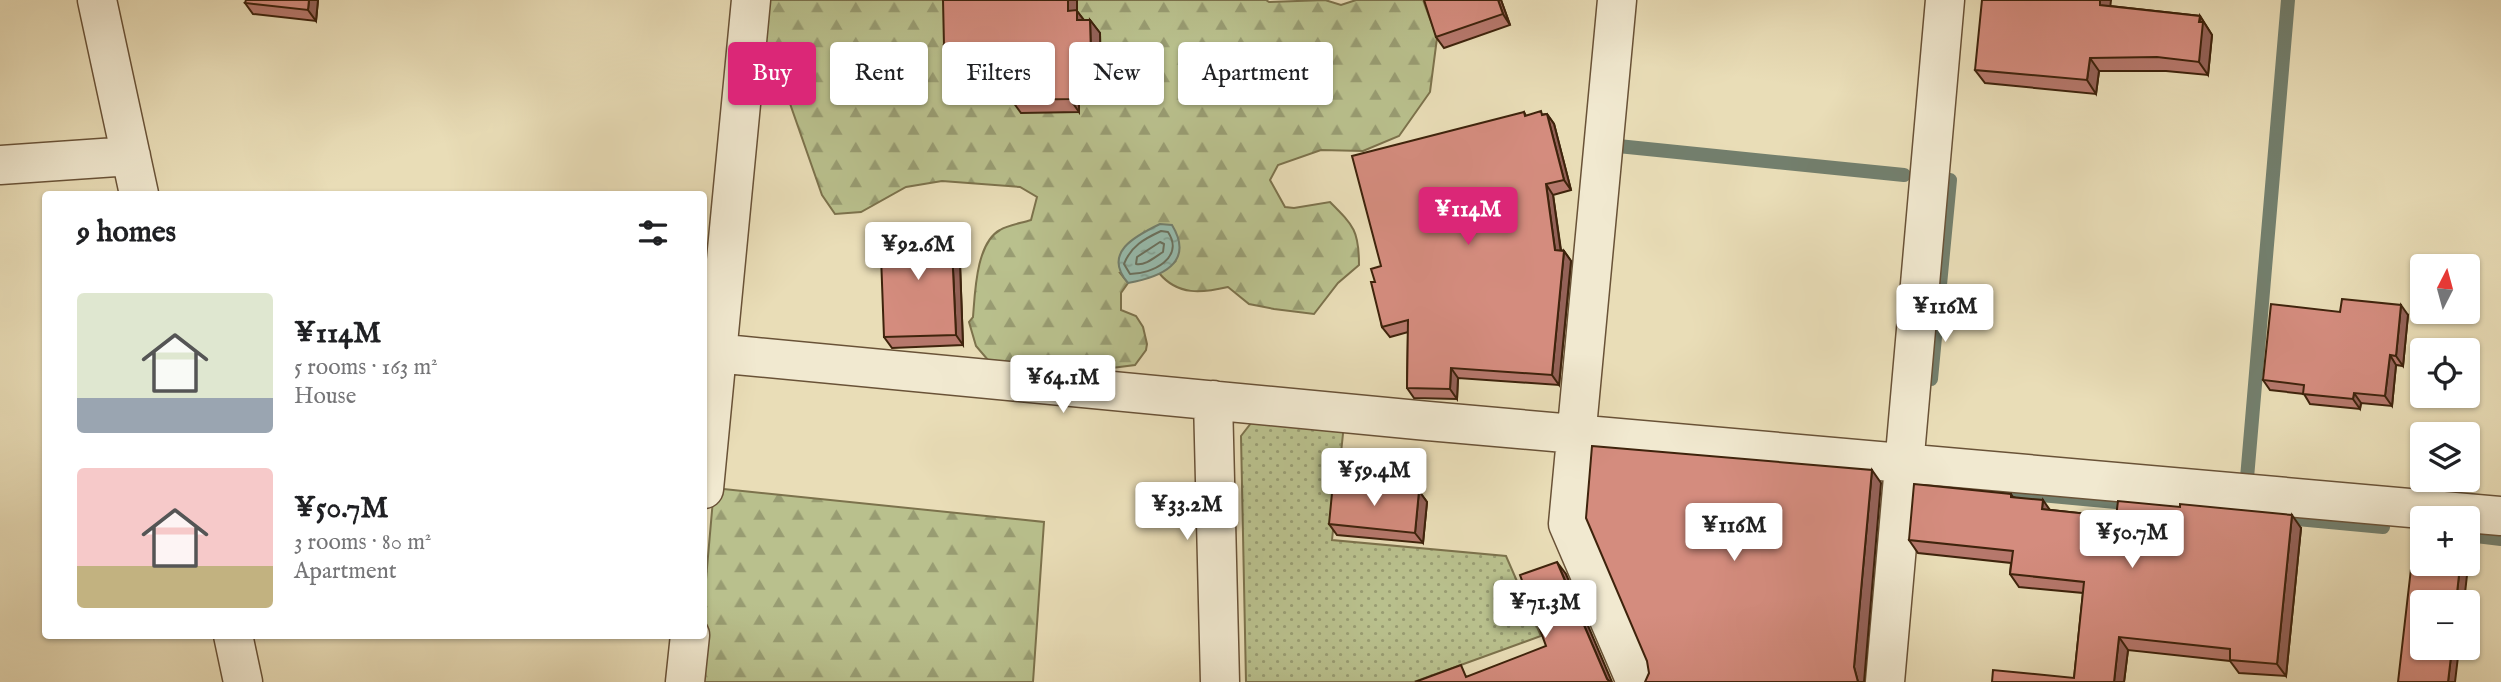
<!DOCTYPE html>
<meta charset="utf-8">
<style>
:root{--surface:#fff;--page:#f6f6f6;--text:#202124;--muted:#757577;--accent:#db2777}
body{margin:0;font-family:"IM FELL English",serif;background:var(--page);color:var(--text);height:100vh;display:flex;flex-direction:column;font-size:26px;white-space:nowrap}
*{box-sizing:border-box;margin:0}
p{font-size:23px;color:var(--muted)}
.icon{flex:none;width:38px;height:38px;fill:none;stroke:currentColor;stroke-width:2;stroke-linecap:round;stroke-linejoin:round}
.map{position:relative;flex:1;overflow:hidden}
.drawer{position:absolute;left:42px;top:191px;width:665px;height:448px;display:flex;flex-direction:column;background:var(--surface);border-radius:7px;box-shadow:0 2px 5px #0004}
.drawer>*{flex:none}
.guide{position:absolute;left:728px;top:42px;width:665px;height:63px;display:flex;gap:14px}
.needle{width:46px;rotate:6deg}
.tools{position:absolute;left:2410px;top:254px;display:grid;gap:14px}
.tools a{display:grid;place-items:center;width:70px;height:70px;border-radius:7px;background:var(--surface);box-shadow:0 2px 5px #0004;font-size:35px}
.price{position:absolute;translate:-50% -60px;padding:0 16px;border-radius:7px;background:#fff;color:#222;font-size:23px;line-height:46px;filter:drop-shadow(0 2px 4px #0008)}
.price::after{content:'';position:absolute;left:50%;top:42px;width:21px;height:16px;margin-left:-10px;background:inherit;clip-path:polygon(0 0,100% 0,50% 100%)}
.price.on{background:var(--accent);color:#fff}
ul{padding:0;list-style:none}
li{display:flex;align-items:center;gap:21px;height:175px;padding:0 35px}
li span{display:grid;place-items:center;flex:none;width:196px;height:140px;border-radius:7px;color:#555}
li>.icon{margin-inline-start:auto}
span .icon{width:84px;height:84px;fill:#fffc;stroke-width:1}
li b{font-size:30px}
h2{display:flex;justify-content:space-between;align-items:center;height:84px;padding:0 35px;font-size:30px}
.pill{padding:0 24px;border-radius:7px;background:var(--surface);box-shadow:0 2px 5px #0004;font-size:24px;line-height:63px}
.pill.on{background:var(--accent);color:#fff}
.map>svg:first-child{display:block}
</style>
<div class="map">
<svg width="2501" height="682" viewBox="0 0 2501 682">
<defs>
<pattern id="grass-dots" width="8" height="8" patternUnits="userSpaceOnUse" patternTransform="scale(1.75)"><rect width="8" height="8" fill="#b9c08d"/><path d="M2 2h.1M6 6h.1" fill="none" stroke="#989c72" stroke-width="1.8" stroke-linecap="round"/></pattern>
<pattern id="forest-firs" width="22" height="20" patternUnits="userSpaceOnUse" patternTransform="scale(1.75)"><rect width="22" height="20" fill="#b9c08d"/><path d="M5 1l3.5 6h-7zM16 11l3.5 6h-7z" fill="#989c72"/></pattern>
<pattern id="water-ripples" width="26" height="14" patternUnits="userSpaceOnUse" patternTransform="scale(1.75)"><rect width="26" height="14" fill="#97bcae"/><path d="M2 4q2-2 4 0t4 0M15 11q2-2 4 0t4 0" fill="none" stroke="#83a194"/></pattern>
</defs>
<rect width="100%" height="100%" fill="#e9ddb7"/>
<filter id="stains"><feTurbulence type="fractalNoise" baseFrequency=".00286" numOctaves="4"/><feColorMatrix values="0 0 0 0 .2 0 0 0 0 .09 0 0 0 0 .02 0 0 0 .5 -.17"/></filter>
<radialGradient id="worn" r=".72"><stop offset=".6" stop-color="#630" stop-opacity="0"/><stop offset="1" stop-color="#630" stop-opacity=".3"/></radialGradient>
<!-- grass -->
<path fill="url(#grass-dots)" stroke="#7c724c" stroke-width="2" d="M 1255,418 L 1344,424 L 1332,540 L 1506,556 L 1541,636 L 1414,682 L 1246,682 L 1241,436 Z"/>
<!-- forest -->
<path fill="url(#forest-firs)" stroke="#7c724c" stroke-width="2" d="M 765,0 L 1266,0 L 1269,2 L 1325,0 L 1341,5 L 1356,0 L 1423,0 L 1437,38 L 1430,92 L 1399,136 L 1363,151 L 1321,150 L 1278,165 L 1270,180 L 1285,207 L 1294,208 L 1330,202 C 1354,226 1359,231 1359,265 L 1338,283 L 1314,314 L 1274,309 L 1249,304 L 1228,287 C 1202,293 1178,296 1159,273 L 1176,261 L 1120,273 L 1128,283 L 1121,293 L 1121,310 L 1136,316 L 1143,327 L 1147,344 L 1146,350 L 1135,365 L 1088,371 L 988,360 L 976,346 L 969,322 L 973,317 C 975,293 976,243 1000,230 C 1008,225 1022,223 1031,220 L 1037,197 L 1020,187 L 942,181 L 906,187 L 861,212 L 835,214 L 822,195 L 781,78 L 761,41 Z
M 714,488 L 1044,522 L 1033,682 L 696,682 L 704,635 L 704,602 Z"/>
<!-- water -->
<path fill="url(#water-ripples)" stroke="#737f6d" stroke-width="2" d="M 1160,224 L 1172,225 C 1195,263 1161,277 1128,283 C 1102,253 1135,236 1160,224 Z"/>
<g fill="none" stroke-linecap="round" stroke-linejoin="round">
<!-- shore -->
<path stroke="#6a705d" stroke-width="2" d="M 1161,231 L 1168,232 C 1185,258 1152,274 1130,274 L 1124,264 C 1131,246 1144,239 1161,231 Z
M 1160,242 L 1164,244 L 1163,252 C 1155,257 1145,266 1136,264 L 1137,257 Z"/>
<!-- stream -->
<path stroke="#737f6d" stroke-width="14" d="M 1618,146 L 1904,175
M 1931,379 L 1950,180
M 2247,478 L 2288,0
M 1945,486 L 2137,504
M 2276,517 L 2383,527
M 2468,535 L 2501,539"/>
<defs>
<path id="minor" d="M 97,0 L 139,194
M 1617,0 L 1568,524 L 1636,682
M 0,165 L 131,156
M 704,352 L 1428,421 L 2501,516
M 1213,400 L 1220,682
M 704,489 L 751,0
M 233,635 L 243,682
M 685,682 L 690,635
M 1885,682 L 1945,0"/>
</defs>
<!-- minor casing -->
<use href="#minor" stroke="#695237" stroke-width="41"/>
<!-- minor -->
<use href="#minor" stroke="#f1e9d0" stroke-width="38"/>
</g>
<!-- wall -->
<path fill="#b6786c" stroke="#3e230c" stroke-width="2" d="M 318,0 L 316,21 L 253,14 L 245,3 Z
M 1501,0 L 1510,25 L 1444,48 L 1436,37 Z
M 2110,6 L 2200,16 L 2212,35 L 2208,75 L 2166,71 L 2099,71 L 2096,94 L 1985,83 L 1975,70 Z
M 1077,11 L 1084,20 L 1090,20 L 1100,33 L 1101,100 L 1079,101 L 1079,112 L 1021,113 L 1013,102 L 1004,102 L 995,89 L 994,57 L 953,58 L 944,45 Z
M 1524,112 L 1526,116 L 1547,114 L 1554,124 L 1571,190 L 1553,195 L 1561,250 L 1564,251 L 1571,261 L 1559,385 L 1458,378 L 1457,399 L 1414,398 L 1407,388 L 1408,332 L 1390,337 L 1382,327 L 1375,282 L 1381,266 Z
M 951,226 L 959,237 L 963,345 L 892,348 L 884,337 Z
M 2408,315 L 2403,366 L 2396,365 L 2392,406 L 2361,403 L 2360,409 L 2310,404 L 2304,394 L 2270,390 L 2263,380 Z
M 1419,491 L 1427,502 L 1423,543 L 1337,535 L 1329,524 Z
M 2011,494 L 2013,497 L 2050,510 L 2116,517 L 2301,528 L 2286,676 L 2239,673 L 2230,661 L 2128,650 L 2124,682 L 1992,682 L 2074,678 L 2083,593 L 2019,587 L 2010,574 L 2011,563 L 1918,553 L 1909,540 Z"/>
<!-- shaded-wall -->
<path fill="#946258" stroke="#3e230c" stroke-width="2" d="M 309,0 L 318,0 L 316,21 L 308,10 Z
M 1068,0 L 1077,0 L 1077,11 L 1086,23 L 1086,33 L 1068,11 Z
M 1498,0 L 1501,0 L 1510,25 L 1503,14 Z
M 2100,0 L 2111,0 L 2109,18 L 2100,5 Z
M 2200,16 L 2212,35 L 2208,75 L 2199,62 Z
M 1090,20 L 1100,33 L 1101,100 L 1092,87 Z
M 2090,58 L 2099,71 L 2096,94 L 2087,80 Z
M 1070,88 L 1079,101 L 1079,112 L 1070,99 Z
M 1547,114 L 1554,124 L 1571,190 L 1564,180 Z
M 1546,184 L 1553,195 L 1562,260 L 1555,250 Z
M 951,226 L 959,237 L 963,345 L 956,335 Z
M 1564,251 L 1571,261 L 1559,385 L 1552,375 Z
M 2401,305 L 2408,315 L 2403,366 L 2396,356 Z
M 2390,355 L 2396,365 L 2392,406 L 2385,396 Z
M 1451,368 L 1458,378 L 1457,399 L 1450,389 Z
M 2354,393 L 2361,403 L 2360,409 L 2353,399 Z
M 1872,470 L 1881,483 L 1864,682 L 1858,682 L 1854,667 Z
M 1419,491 L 1427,502 L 1423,543 L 1415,533 Z
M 2043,500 L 2052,513 L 2042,509 Z
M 2292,515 L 2301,528 L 2286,676 L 2277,664 Z
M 1557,562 L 1566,574 L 1612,682 L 1610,682 L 1607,679 Z
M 2460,566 L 2467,575 L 2464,602 L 2456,602 Z
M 2119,637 L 2128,650 L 2124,682 L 2114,682 Z
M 2452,648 L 2459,648 L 2455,682 L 2448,682 Z"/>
<!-- building -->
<path fill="#d48c7e" stroke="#3e230c" stroke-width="2" d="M 246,0 L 309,0 L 308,10 L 245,3 Z
M 943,0 L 1068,0 L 1068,11 L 1077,10 L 1077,20 L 1090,20 L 1092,87 L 1070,88 L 1070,99 L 1012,100 L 1012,89 L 995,89 L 994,44 L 944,45 Z
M 1424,0 L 1498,0 L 1503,14 L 1436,37 Z
M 1982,0 L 2100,0 L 2100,5 L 2200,16 L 2199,22 L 2203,22 L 2199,62 L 2157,57 L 2090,58 L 2087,80 L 1975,70 Z
M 1541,111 L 1542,115 L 1547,114 L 1564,180 L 1546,184 L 1555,250 L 1564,251 L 1552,375 L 1451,368 L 1450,389 L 1407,388 L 1408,320 L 1382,327 L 1371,282 L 1375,282 L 1371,269 L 1381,266 L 1352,156 L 1524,112 L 1525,116 Z
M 951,226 L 956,335 L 884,337 L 880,229 Z
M 2342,299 L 2401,305 L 2396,356 L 2390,355 L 2385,396 L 2354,393 L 2353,399 L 2303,394 L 2304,385 L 2263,380 L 2271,304 L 2340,312 Z
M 1592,446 L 1872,470 L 1854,667 L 1858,682 L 1645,682 L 1649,673 L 1647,661 L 1586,518 Z
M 1333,483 L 1419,491 L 1415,533 L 1329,524 Z
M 1914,484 L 2011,494 L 2011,497 L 2043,500 L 2042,509 L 2116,517 L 2118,501 L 2180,507 L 2180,504 L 2292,515 L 2277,664 L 2230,660 L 2230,649 L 2119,637 L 2114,682 L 1992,682 L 1993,670 L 2074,678 L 2084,582 L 2010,574 L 2013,551 L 1909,540 Z
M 2412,560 L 2422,561 L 2422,564 L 2444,564 L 2460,566 L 2456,602 L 2422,602 L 2422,648 L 2452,648 L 2448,682 L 2398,682 Z
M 1557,562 L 1607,679 L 1610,682 L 1415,682 L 1461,665 L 1466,677 L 1546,646 L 1520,575 Z"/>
<rect width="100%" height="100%" filter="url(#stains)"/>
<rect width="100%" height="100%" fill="url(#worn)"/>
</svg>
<div class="tools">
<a><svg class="needle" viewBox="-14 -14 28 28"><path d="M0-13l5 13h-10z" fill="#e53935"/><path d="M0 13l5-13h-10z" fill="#757577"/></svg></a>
<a><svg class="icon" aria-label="locate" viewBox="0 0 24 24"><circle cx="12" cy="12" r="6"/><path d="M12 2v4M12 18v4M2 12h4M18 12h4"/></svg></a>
<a><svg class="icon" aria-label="layers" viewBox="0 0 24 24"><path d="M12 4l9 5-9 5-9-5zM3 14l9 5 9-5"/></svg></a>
<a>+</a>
<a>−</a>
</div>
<b class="price on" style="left:1468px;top:247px">¥114M</b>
<b class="price" style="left:918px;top:282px">¥92.6M</b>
<b class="price" style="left:1945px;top:344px">¥116M</b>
<b class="price" style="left:1063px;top:415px">¥64.1M</b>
<b class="price" style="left:1374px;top:508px">¥59.4M</b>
<b class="price" style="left:1187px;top:542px">¥33.2M</b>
<b class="price" style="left:1734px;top:563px">¥116M</b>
<b class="price" style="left:2132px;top:570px">¥50.7M</b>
<b class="price" style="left:1545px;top:640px">¥71.3M</b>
<div class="guide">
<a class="pill on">Buy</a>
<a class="pill">Rent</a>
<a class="pill">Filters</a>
<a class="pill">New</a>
<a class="pill">Apartment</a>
</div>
<section class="drawer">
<h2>9 homes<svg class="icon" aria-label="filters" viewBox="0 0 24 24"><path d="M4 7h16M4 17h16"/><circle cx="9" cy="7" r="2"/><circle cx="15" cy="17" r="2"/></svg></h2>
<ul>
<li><span style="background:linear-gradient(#dfe7d0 75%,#9aa5b1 0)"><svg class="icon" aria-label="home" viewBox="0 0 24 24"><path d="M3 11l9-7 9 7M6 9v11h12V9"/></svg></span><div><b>¥114M</b><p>5 rooms · 163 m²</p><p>House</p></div></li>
<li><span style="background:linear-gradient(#f6c9c9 70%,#c2b280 0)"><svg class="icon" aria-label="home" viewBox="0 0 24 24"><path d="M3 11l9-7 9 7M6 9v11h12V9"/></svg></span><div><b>¥50.7M</b><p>3 rooms · 80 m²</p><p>Apartment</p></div></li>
</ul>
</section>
</div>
